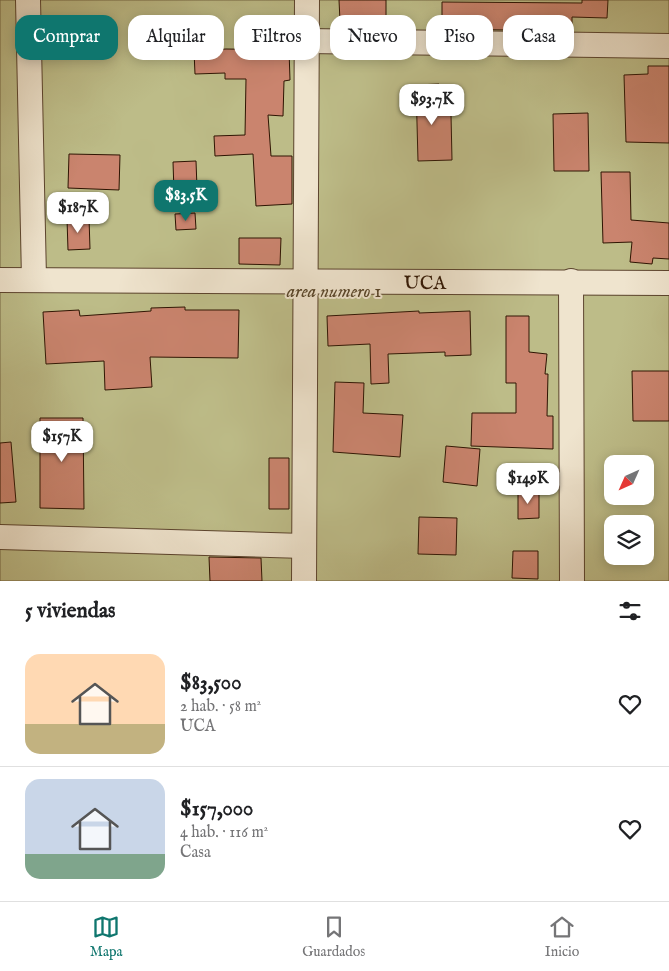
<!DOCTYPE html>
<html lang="es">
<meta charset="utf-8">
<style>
:root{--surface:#fff;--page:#f6f6f6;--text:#202124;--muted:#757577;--line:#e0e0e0;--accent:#0f766e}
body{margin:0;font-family:"IM FELL English",serif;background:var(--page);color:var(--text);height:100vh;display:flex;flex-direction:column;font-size:19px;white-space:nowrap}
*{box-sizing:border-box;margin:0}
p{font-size:16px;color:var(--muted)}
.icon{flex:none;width:28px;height:28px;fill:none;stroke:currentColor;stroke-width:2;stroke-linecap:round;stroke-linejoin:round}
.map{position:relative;height:581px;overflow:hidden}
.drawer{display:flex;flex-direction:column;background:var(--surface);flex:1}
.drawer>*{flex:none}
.top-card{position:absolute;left:15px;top:15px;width:640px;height:45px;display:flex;gap:10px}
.needle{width:32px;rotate:225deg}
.tools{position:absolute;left:604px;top:455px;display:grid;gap:10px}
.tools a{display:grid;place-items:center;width:50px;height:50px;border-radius:10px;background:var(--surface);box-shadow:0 2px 12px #0003;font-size:25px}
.price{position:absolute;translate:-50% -42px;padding:0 11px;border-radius:10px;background:#fff;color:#222;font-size:16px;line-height:32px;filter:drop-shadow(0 1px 2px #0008)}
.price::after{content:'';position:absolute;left:50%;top:30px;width:15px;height:11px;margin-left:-8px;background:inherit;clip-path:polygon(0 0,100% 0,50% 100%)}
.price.current{background:var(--accent);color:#fff}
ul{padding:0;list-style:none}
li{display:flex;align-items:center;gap:15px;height:125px;padding:0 25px}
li+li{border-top:1px solid var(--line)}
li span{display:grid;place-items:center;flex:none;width:140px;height:100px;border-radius:15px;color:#555}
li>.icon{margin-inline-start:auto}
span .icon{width:60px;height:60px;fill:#fffc;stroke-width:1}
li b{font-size:21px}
h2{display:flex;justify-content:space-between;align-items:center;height:60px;padding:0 25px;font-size:21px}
.tag{padding:0 18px;border-radius:15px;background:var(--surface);box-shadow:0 2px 12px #0003;font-size:18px;line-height:45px}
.tag.current{background:var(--accent);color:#fff}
.tabs{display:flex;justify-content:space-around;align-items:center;height:70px;border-top:1px solid var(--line);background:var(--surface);font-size:14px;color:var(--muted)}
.tabs a{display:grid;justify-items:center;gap:2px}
.tabs .current{color:var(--accent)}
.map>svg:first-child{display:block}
</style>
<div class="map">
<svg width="669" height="581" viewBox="0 0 669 581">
<rect width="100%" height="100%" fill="#e7d6b3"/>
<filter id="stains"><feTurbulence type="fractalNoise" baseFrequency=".004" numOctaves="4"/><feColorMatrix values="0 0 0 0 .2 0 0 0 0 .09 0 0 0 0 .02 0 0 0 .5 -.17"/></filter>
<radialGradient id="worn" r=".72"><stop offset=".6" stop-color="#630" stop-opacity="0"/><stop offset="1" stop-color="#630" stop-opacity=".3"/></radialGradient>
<!-- green -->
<path fill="#bdbc88" stroke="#766845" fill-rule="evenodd" d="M 0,0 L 669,0 L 669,581 L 0,581 ZM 612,464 L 645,464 L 645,496 L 612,496 ZM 612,524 L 645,524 L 645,556 L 612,556 Z"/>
<!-- building -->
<path fill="#ca846e" stroke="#2e1402" d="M 339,0 L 386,0 L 386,21 L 340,21 Z
M 582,0 L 608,0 L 607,18 L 572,17 L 572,31 L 442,29 L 442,2 L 582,3 Z
M 226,49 L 289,50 L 290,80 L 284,81 L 283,116 L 268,115 L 271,156 L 292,156 L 292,204 L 256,206 L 253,154 L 215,156 L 214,136 L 245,135 L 246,79 L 225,79 L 225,73 L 195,74 L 194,51 Z
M 648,66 L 669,66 L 669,143 L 626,142 L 624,75 L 648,74 Z
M 439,84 L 439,115 L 451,115 L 452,160 L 418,161 L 416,85 Z
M 588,113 L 589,171 L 554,171 L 553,114 Z
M 69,154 L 120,155 L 119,190 L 68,188 Z
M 196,161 L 197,188 L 194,188 L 194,192 L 174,192 L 173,162 Z
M 601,172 L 630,172 L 631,220 L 669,223 L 669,259 L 653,258 L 652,264 L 630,262 L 632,242 L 603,243 Z
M 195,213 L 196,229 L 176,230 L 175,214 Z
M 89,218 L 90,249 L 68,250 L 67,219 Z
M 239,238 L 281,238 L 280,265 L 239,264 Z
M 185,307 L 185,310 L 239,310 L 238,358 L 150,357 L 152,387 L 105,390 L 104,361 L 46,364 L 43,312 L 79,310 L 80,316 L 151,311 L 151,308 Z
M 419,311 L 419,313 L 470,311 L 471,355 L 445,356 L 445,352 L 388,354 L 389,383 L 371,384 L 370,344 L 328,346 L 327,316 Z
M 506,316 L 529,316 L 529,352 L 547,354 L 545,374 L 548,374 L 547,416 L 553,416 L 553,449 L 471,446 L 472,413 L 516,413 L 516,383 L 506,383 Z
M 632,371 L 669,371 L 669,421 L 633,421 Z
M 335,382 L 364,383 L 363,413 L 403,415 L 400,457 L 333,452 Z
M 40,418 L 83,418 L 84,509 L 40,508 Z
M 11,442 L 16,502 L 0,503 L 0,443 Z
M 446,446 L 480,449 L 477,486 L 443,482 Z
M 269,458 L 289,458 L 289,509 L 269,509 Z
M 518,492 L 539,492 L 539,518 L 518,519 Z
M 419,517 L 457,518 L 456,555 L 418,554 Z
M 513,551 L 538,551 L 538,579 L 512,578 Z
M 209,557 L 261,558 L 262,581 L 210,581 Z"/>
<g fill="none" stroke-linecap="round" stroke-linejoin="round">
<defs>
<g id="minor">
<path d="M 28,0 L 34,279"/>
<path d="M 307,41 L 669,46"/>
<path id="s1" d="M 0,280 L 669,283"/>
<path d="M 571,281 L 572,581"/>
<path d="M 0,537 L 304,546"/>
<path d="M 304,581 L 307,0"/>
</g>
</defs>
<!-- minor casing -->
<use href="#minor" stroke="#5c442e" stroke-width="26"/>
<!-- minor -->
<use href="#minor" stroke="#efe4ce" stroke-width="24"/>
</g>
<g text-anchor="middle" stroke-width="4" stroke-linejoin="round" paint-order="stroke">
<!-- street labels -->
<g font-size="19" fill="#2e1402" stroke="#efe4ce">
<text dy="7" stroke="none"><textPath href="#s1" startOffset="425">UCA</textPath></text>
</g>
<!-- park labels -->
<g font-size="19" font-style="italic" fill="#59462a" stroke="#efe4ce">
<text x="334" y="297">area numero 1</text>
</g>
</g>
<rect width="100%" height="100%" filter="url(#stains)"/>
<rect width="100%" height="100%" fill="url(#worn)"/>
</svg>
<div class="tools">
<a><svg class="needle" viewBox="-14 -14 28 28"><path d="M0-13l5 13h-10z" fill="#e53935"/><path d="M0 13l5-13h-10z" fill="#757577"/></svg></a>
<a><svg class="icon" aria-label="layers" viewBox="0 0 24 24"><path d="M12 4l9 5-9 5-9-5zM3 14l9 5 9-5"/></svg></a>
</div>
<b class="price" style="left:432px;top:126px">$93.7K</b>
<b class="price current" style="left:186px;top:222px">$83.5K</b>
<b class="price" style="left:78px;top:234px">$187K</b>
<b class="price" style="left:62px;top:463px">$157K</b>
<b class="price" style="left:528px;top:505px">$149K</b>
<div class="top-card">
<a class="tag current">Comprar</a>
<a class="tag">Alquilar</a>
<a class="tag">Filtros</a>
<a class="tag">Nuevo</a>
<a class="tag">Piso</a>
<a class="tag">Casa</a>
</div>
</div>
<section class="drawer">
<h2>5 viviendas<svg class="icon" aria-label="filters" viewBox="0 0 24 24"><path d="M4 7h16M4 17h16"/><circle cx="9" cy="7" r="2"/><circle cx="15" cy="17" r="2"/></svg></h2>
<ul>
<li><span style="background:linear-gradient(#ffd9b3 70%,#c2b280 0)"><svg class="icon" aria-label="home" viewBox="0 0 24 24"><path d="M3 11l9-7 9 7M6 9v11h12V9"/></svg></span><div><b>$83,500</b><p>2 hab. · 58 m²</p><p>UCA</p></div><svg class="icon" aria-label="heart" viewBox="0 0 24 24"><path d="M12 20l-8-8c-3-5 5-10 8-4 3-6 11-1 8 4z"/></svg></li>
<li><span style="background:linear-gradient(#c9d6e8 75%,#7fa58c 0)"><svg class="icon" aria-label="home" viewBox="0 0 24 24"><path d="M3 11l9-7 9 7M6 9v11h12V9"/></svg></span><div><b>$157,000</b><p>4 hab. · 116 m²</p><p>Casa</p></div><svg class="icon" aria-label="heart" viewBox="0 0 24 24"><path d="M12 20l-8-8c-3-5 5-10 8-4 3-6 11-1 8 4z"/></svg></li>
</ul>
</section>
<nav class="tabs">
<a class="current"><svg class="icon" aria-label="map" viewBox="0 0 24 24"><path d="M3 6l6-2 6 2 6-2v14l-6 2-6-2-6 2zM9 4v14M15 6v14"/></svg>Mapa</a>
<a><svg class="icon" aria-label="saved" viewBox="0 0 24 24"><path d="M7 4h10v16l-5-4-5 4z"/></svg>Guardados</a>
<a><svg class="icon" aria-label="home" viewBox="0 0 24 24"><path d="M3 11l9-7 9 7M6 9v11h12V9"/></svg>Inicio</a>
</nav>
